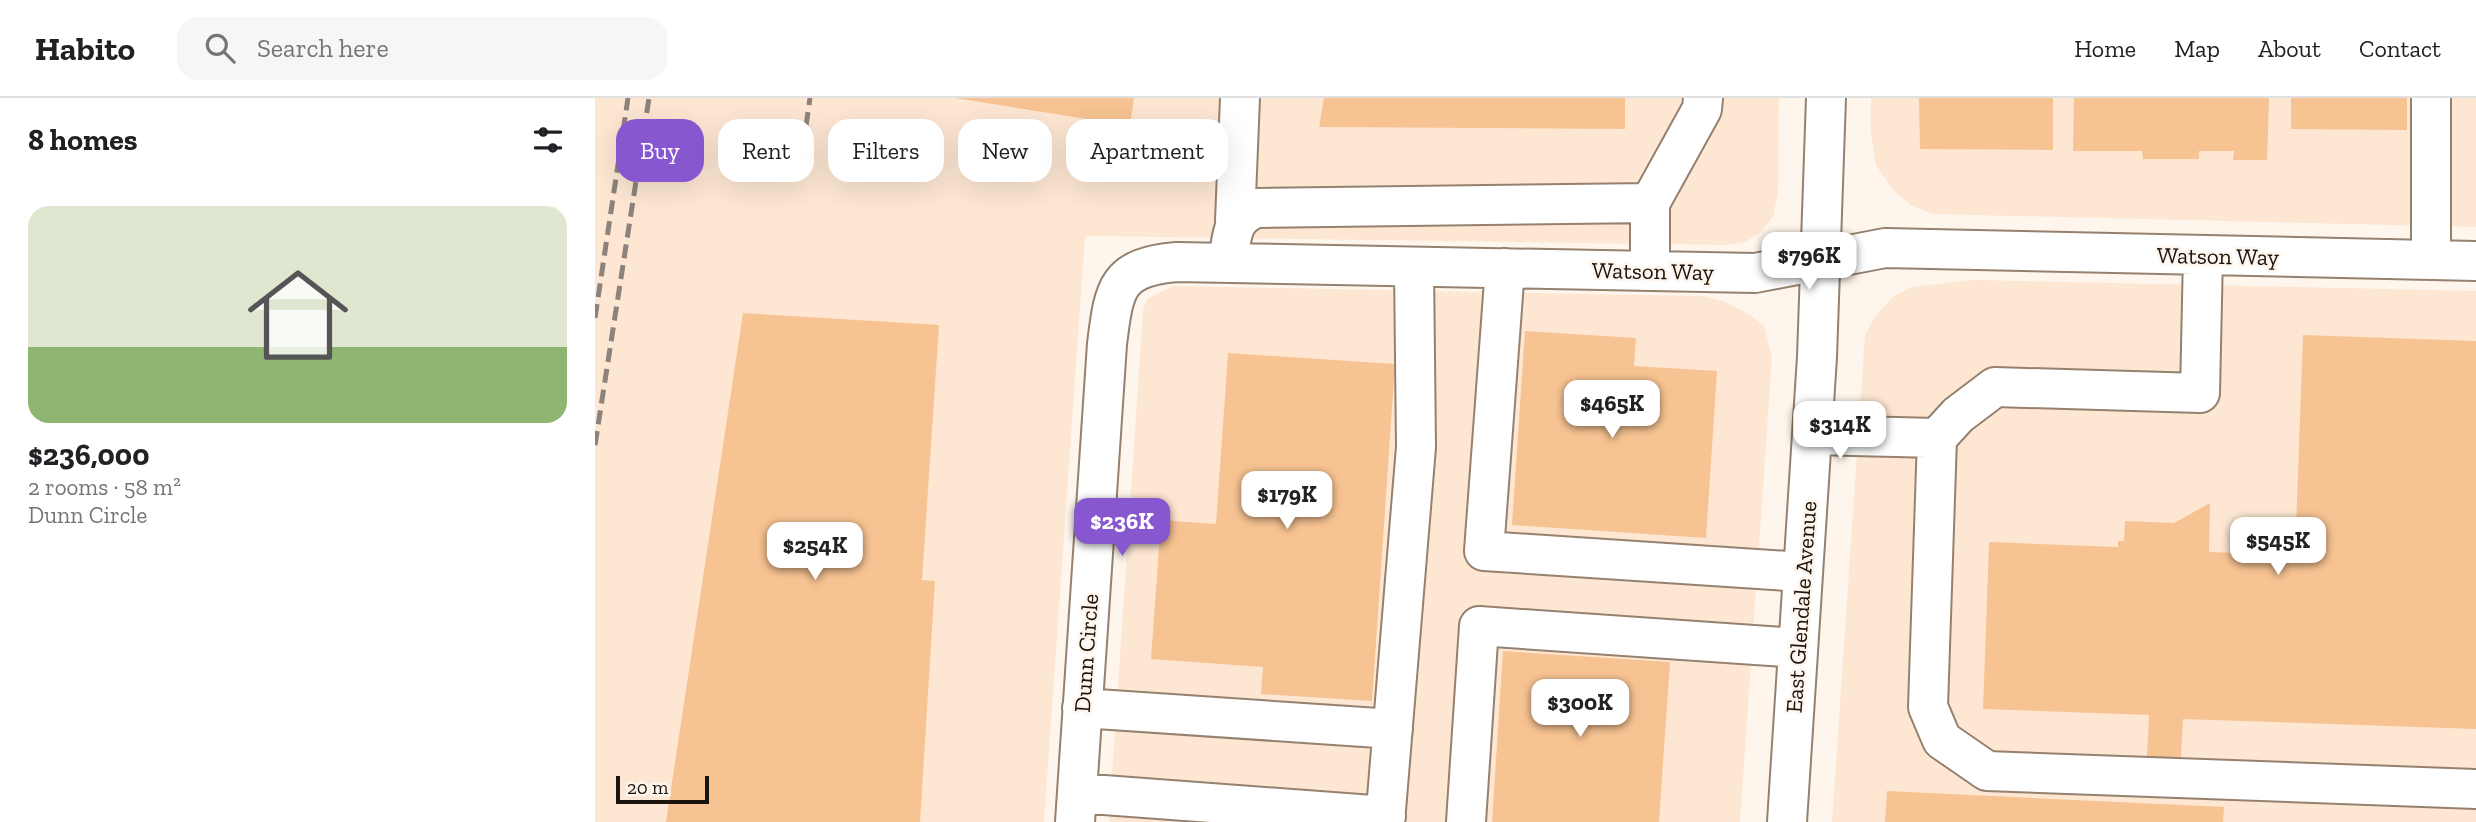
<!DOCTYPE html>
<meta charset="utf-8">
<style>
:root{--surface:#fff;--page:#f6f6f6;--text:#202124;--muted:#757577;--line:#e0e0e0;--accent:#8757d0}
body{margin:0;font-family:"Zilla Slab",serif;background:var(--page);color:var(--text);height:100vh;display:flex;flex-direction:column;font-size:26px;white-space:nowrap}
*{box-sizing:border-box;margin:0}
p{font-size:23px;color:var(--muted)}
.icon{flex:none;width:38px;height:38px;fill:none;stroke:currentColor;stroke-width:2;stroke-linecap:round;stroke-linejoin:round}
.map{position:relative;flex:1;overflow:hidden}
.side{display:flex;flex-direction:column;background:var(--surface);width:595px}
.side>*{flex:none}
.guide{position:absolute;left:21px;top:21px;width:665px;height:63px;display:flex;gap:14px}
.scale{position:absolute;left:21px;bottom:18px;width:93px;box-sizing:border-box;padding-left:7px;border:4px solid #1b140d;border-top:0;font-size:19px;line-height:24px;white-space:nowrap;color:#1b140d;-webkit-text-stroke:5px #fef5ed;paint-order:stroke}
.price{position:absolute;translate:-50% -60px;padding:0 16px;border-radius:14px;background:#fff;color:#222;font-size:23px;line-height:46px;filter:drop-shadow(0 2px 4px #0008)}
.price::after{content:'';position:absolute;left:50%;top:42px;width:21px;height:16px;margin-left:-10px;background:inherit;clip-path:polygon(0 0,100% 0,50% 100%)}
.price.active{background:var(--accent);color:#fff}
ul{padding:0;list-style:none}
li{display:grid;align-content:center;gap:14px;height:371px;padding:0 28px}
li+li{border-top:2px solid var(--line)}
li span{display:grid;place-items:center;height:217px;border-radius:21px;color:#555}
li>.icon{margin-inline-start:auto}
span .icon{width:126px;height:126px;fill:#fffc;stroke-width:1}
li b{font-size:30px}
h2{display:flex;justify-content:space-between;align-items:center;height:84px;padding:0 28px;font-size:30px}
.tag{padding:0 24px;border-radius:21px;background:var(--surface);box-shadow:0 7px 28px #0002;font-size:24px;line-height:63px}
.tag.active{background:var(--accent);color:#fff}
header{display:flex;align-items:center;gap:42px;box-sizing:border-box;height:98px;padding:0 35px;background:var(--surface);border-bottom:2px solid var(--line)}
header strong{font-size:33px}
nav{display:flex;gap:38px;margin-inline-start:auto;font-size:24px}
.search{width:490px;height:63px;background:var(--page);display:flex;align-items:center;gap:18px;box-sizing:border-box;padding:0 24px;border-radius:21px;color:var(--muted);font-size:26px}
main{display:flex;flex:1;min-height:0}
.map>svg:first-child{display:block}
</style>
<header>
<strong>Habito</strong>
<div class="search"><svg class="icon" aria-label="search" viewBox="0 0 24 24"><circle cx="10" cy="10" r="6"/><path d="M15 15l6 6"/></svg>Search here</div>
<nav><a>Home</a><a>Map</a><a>About</a><a>Contact</a></nav>
</header>
<main>
<section class="side">
<h2>8 homes<svg class="icon" aria-label="filters" viewBox="0 0 24 24"><path d="M4 7h16M4 17h16"/><circle cx="9" cy="7" r="2"/><circle cx="15" cy="17" r="2"/></svg></h2>
<ul>
<li><span style="background:linear-gradient(#dfe7d0 65%,#8fb573 0)"><svg class="icon" aria-label="home" viewBox="0 0 24 24"><path d="M3 11l9-7 9 7M6 9v11h12V9"/></svg></span><div><b>$236,000</b><p>2 rooms · 58 m²</p><p>Dunn Circle</p></div></li>
</ul>
</section>
<div class="map">
<svg width="1881" height="724" viewBox="0 0 1881 724">
<rect width="100%" height="100%" fill="#fef5ed"/>
<!-- built -->
<path fill="#fde7d3" d="M 0,0 L 1184,0 L 1183,95 L 1178,119 L 1166,134 L 1150,144 L 1132,147 L 490,138 L 449,724 L 0,724 Z
M 1276,0 L 1881,0 L 1881,129 L 1338,116 L 1317,108 L 1297,91 L 1281,67 L 1276,37 Z
M 1378,182 L 1881,193 L 1881,724 L 1237,724 L 1270,237 L 1281,217 L 1299,198 L 1317,189 Z
M 578,188 L 1107,198 L 1128,203 L 1154,216 L 1169,228 L 1177,259 L 1145,724 L 514,724 L 548,212 L 552,201 Z"/>
<!-- building -->
<path fill="#f7c392" d="M 360,0 L 539,0 L 535,28 Z
M 729,0 L 1030,0 L 1030,31 L 724,29 Z
M 1324,0 L 1458,0 L 1458,52 L 1325,51 Z
M 1479,0 L 1674,0 L 1672,62 L 1638,62 L 1639,53 L 1604,53 L 1604,61 L 1548,61 L 1547,53 L 1478,53 Z
M 1696,0 L 1812,0 L 1812,32 L 1696,31 Z
M 148,215 L 344,227 L 327,482 L 340,483 L 325,724 L 71,724 Z
M 930,233 L 1041,240 L 1039,268 L 1122,273 L 1111,440 L 917,427 Z
M 1708,237 L 1881,243 L 1881,631 L 1588,621 L 1586,660 L 1552,659 L 1554,617 L 1388,611 L 1394,444 L 1523,449 L 1523,443 L 1529,443 L 1530,423 L 1579,425 L 1615,405 L 1614,454 L 1700,457 Z
M 633,255 L 800,266 L 777,603 L 666,596 L 668,569 L 556,561 L 566,422 L 621,426 Z
M 908,553 L 1075,564 L 1064,724 L 897,724 Z
M 1292,693 L 1629,709 L 1628,724 L 1290,724 Z"/>
<g fill="none" stroke-linecap="round" stroke-linejoin="round">
<defs>
<path id="minor" d="M 1836,0 L 1836,162
M 640,123 L 645,0
M 633,165 C 637,140 635,119 662,110 L 1055,105
M 910,170 L 889,453 L 1208,474
M 1055,173 L 1055,105 L 1107,11 L 1108,0
M 1217,337 L 1342,340 L 1363,317 L 1400,289 L 1605,295 L 1608,157
M 1342,340 L 1333,609 L 1347,642 L 1392,673 L 1881,691
M 487,610 L 798,631
M 482,695 L 791,718
M 480,724 L 512,246 C 519,190 521,169 582,164 L 1160,175 L 1290,150 L 1881,163
M 790,724 L 821,349 L 819,169
M 871,724 L 884,528 L 1203,550
M 1192,724 L 1222,259 L 1231,0"/>
</defs>
<!-- minor casing -->
<use href="#minor" stroke="#95816f" stroke-width="42"/>
<!-- minor -->
<use href="#minor" stroke="#fff" stroke-width="38"/>
<!-- rail -->
<path stroke="#8b837c" stroke-width="5" stroke-dasharray="14 7" stroke-linecap="butt" d="M 211,28 L 215,0
M 0,220 L 33,0
M 0,347 L 54,0"/>
</g>
<g text-anchor="middle" stroke-width="5" stroke-linejoin="round" paint-order="stroke">
<!-- street labels -->
<g font-size="23" fill="#1b140d" stroke="#fef5ed">
<text transform="translate(1623 158) rotate(1)" y="8">Watson Way</text>
<text transform="translate(1058 173) rotate(1)" y="8">Watson Way</text>
<text transform="translate(1206 509) rotate(-86)" y="8">East Glendale Avenue</text>
<text transform="translate(491 555) rotate(-86)" y="8">Dunn Circle</text>
</g>
</g>
</svg>
<div class="scale">20 m</div>
<b class="price" style="left:1214px;top:194px">$796K</b>
<b class="price" style="left:1017px;top:342px">$465K</b>
<b class="price" style="left:1245px;top:363px">$314K</b>
<b class="price" style="left:692px;top:433px">$179K</b>
<b class="price active" style="left:527px;top:460px">$236K</b>
<b class="price" style="left:1683px;top:479px">$545K</b>
<b class="price" style="left:220px;top:484px">$254K</b>
<b class="price" style="left:985px;top:641px">$300K</b>
<div class="guide">
<a class="tag active">Buy</a>
<a class="tag">Rent</a>
<a class="tag">Filters</a>
<a class="tag">New</a>
<a class="tag">Apartment</a>
</div>
</div>
</main>
